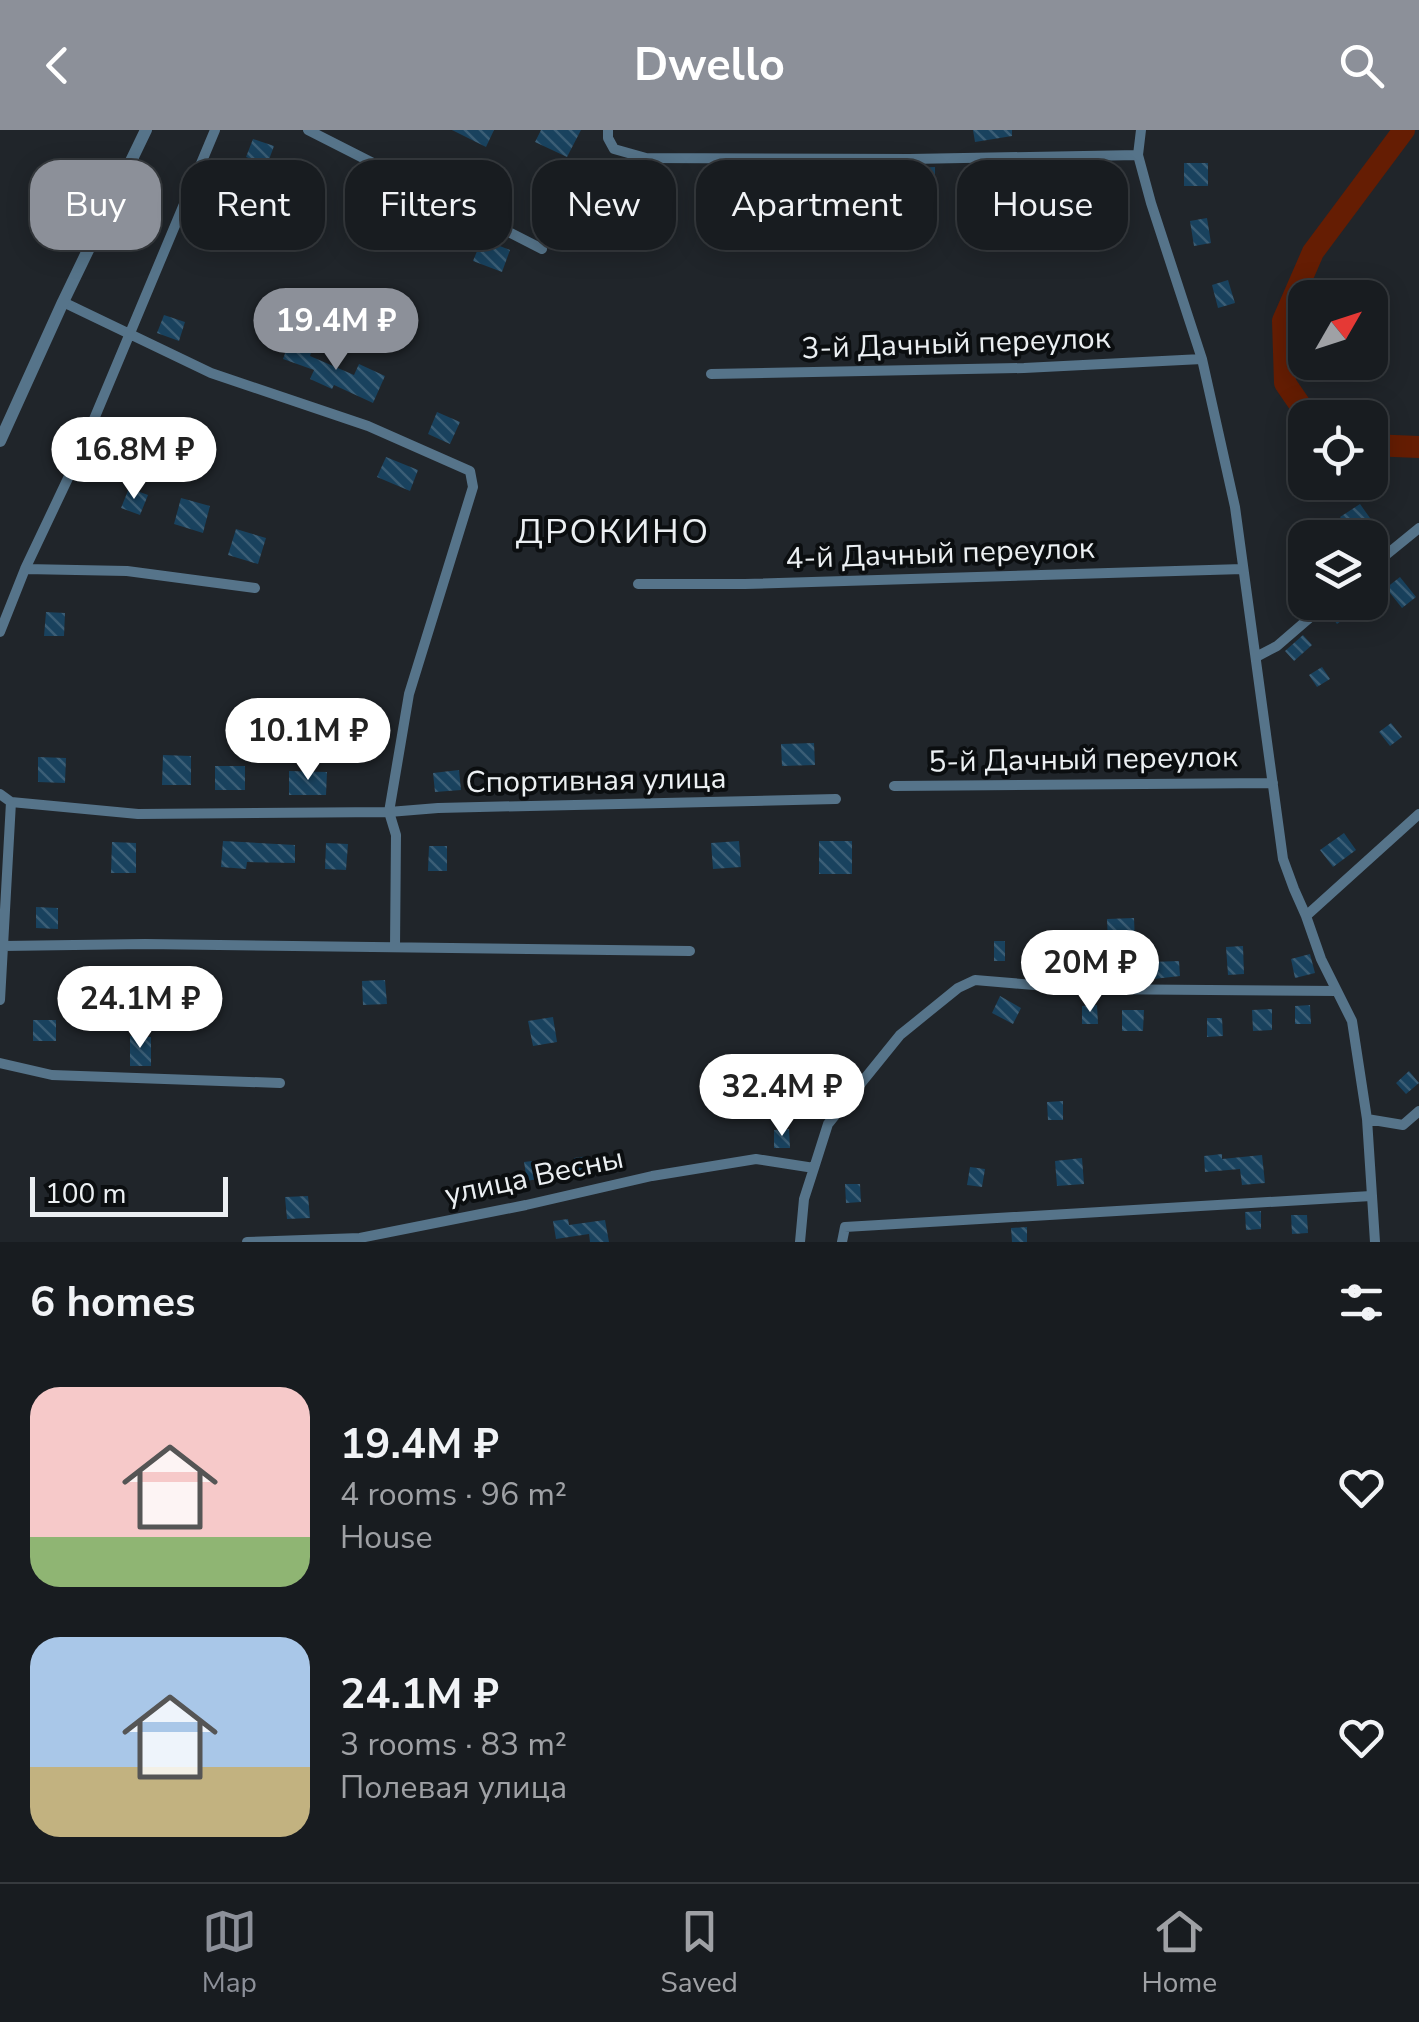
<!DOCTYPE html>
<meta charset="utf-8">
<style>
:root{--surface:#181c20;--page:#25292d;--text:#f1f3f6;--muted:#9fa1a5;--line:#363a3e;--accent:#8c9099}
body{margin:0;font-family:"Nunito Sans",sans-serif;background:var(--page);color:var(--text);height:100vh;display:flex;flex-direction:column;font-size:38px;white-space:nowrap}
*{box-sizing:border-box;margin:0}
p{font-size:32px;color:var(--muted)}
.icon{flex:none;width:55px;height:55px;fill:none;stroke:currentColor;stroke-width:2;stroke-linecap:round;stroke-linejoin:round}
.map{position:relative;height:1112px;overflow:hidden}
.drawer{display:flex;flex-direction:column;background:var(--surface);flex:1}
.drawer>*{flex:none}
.banner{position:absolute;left:30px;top:30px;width:1360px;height:90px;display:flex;gap:20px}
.needle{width:65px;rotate:51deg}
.fabs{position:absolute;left:1288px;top:150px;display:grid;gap:20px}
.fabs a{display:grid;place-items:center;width:100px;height:100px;border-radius:20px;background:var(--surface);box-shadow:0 5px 25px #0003,0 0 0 2px var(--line);font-size:50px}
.scale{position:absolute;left:30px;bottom:25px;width:198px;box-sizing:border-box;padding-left:10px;border:5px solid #ebeff2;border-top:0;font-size:28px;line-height:35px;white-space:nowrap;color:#ebeff2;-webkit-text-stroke:8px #0b0e10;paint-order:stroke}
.price{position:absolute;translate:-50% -85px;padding:0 22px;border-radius:35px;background:#fff;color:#222;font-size:32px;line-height:65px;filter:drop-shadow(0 2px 5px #0008)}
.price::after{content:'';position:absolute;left:50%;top:60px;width:30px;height:22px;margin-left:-15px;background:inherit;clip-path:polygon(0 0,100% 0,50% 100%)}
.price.selected{background:var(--accent);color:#fff}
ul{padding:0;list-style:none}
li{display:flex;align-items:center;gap:30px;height:250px;padding:0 30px}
li span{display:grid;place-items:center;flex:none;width:280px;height:200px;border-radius:30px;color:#555}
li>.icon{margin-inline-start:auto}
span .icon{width:120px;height:120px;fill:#fffc;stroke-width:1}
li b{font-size:42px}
h2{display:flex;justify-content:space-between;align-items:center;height:120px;padding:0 30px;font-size:42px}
.chip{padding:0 35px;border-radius:30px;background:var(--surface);box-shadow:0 5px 25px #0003,0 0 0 2px var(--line);font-size:35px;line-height:90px}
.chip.selected{background:var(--accent);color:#fff}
header{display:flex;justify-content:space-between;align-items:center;height:130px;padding:0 30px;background:var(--accent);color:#fff;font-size:45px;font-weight:700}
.menu{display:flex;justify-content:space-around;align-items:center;height:140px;border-top:2px solid var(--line);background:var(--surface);font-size:28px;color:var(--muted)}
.menu a{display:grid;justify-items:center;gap:5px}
.menu .selected{color:var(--accent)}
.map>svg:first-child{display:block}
</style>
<header><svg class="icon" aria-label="back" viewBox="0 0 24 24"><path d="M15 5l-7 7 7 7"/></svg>Dwello<svg class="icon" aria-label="search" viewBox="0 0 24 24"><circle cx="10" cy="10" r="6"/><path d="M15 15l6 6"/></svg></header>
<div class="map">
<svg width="1419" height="1112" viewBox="0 0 1419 1112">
<defs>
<pattern id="building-back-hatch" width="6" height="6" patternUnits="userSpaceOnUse" patternTransform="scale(2.5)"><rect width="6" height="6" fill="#19425e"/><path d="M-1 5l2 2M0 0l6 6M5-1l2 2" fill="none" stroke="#3b5e76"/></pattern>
</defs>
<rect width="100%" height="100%" fill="#20252a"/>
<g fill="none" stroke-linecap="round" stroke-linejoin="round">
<!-- river -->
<path stroke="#651d03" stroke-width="22" d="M 1309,288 L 1285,253 L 1283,191 L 1313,122 L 1404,0
M 1370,315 L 1419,317"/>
</g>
<!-- building -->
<path fill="url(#building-back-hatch)" d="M 452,0 L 494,0 L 486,17 Z
M 541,0 L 581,0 L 567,27 L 535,12 Z
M 973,0 L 1012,0 L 1012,6 L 975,12 Z
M 253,9 L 274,16 L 267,35 L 246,27 Z
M 1184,33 L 1208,33 L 1208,56 L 1184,56 Z
M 935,37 L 935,53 L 917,54 L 916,38 Z
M 1017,40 L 1018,61 L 994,63 L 993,41 Z
M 1125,43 L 1128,64 L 1104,67 L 1101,46 Z
M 395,68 L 415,75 L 409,94 L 389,88 Z
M 1207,88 L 1211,113 L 1194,116 L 1190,91 Z
M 482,109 L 510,120 L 502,142 L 473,131 Z
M 1228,150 L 1235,173 L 1218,178 L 1212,155 Z
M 164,185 L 185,192 L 179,211 L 157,203 Z
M 290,209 L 313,217 L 310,226 L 354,245 L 359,234 L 385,246 L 373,273 L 334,255 L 332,259 L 310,249 L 314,240 L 283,229 Z
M 437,282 L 460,292 L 450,314 L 428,304 Z
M 386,327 L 418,340 L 410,361 L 377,347 Z
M 129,358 L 148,365 L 140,385 L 121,378 Z
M 181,368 L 210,376 L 203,403 L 174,394 Z
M 1360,374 L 1375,395 L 1355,408 L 1340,387 Z
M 236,399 L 266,408 L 258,434 L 228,425 Z
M 1400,447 L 1416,467 L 1402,478 L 1386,458 Z
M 1305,457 L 1305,476 L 1299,480 L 1290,469 Z
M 1337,472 L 1349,485 L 1337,494 L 1329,483 Z
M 46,482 L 65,483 L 64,506 L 44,506 Z
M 1303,505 L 1312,515 L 1294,531 L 1285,521 Z
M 1322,537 L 1330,549 L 1317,557 L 1309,545 Z
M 1391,593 L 1402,607 L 1390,616 L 1379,602 Z
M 814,613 L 815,635 L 782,636 L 781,614 Z
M 163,625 L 191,626 L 191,655 L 162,655 Z
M 38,627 L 66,628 L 65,653 L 38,652 Z
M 215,636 L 245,636 L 245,660 L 215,660 Z
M 459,640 L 461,660 L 435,662 L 433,643 Z
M 289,641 L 327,642 L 326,665 L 289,665 Z
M 1344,703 L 1356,720 L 1333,737 L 1320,720 Z
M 223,711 L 295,715 L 295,733 L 247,732 L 246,739 L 221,737 Z
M 739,711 L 741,737 L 713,739 L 711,713 Z
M 819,711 L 852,711 L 852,744 L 819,744 Z
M 112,712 L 136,713 L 136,743 L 111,743 Z
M 326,713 L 348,714 L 346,740 L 325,739 Z
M 429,716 L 447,716 L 447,741 L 428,741 Z
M 36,777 L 58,778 L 58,799 L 36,798 Z
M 1134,788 L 1135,812 L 1108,813 L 1107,789 Z
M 994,811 L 1005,811 L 1005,831 L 994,831 Z
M 1033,813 L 1056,813 L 1057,833 L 1034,834 Z
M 1243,816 L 1244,844 L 1228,845 L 1226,817 Z
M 1310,824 L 1315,843 L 1295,848 L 1291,829 Z
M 1150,827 L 1150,832 L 1179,831 L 1180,846 L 1136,851 L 1135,828 Z
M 1089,830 L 1090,850 L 1074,850 L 1073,831 Z
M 385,850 L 387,874 L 363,875 L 362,851 Z
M 1000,866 L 1021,878 L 1013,894 L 992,883 Z
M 1097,875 L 1098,894 L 1082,894 L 1082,876 Z
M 1310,875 L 1311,894 L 1295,894 L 1295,876 Z
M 1272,879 L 1272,900 L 1253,901 L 1252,880 Z
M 1122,880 L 1144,880 L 1143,901 L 1122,901 Z
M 553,887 L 557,912 L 533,916 L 528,891 Z
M 1207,888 L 1222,888 L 1223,906 L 1207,907 Z
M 33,890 L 56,890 L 56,911 L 33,911 Z
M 130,906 L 151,907 L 151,936 L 130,936 Z
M 813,940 L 814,959 L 798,959 L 798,941 Z
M 1409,941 L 1419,953 L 1406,964 L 1396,953 Z
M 1063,971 L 1063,990 L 1048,990 L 1047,972 Z
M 789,999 L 790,1018 L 774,1018 L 774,1000 Z
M 1222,1024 L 1222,1029 L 1262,1025 L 1265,1053 L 1242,1055 L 1240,1039 L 1205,1042 L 1204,1026 Z
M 589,1026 L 591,1045 L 576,1047 L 574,1028 Z
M 1082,1028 L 1084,1054 L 1057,1056 L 1055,1031 Z
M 540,1030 L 542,1048 L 527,1051 L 524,1032 Z
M 970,1037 L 985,1039 L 982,1057 L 967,1055 Z
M 845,1054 L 860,1054 L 861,1072 L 846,1073 Z
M 308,1066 L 310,1088 L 287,1089 L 285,1067 Z
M 1261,1081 L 1261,1099 L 1246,1100 L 1245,1082 Z
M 1291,1085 L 1307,1085 L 1308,1103 L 1292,1104 Z
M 568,1089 L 569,1095 L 605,1090 L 609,1112 L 590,1112 L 589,1104 L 556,1109 L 553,1091 Z
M 1027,1097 L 1027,1112 L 1012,1112 L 1011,1098 Z"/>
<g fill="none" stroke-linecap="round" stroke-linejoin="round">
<!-- minor -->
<path stroke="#56748a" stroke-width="10" d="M 308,0 L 542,119
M 608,0 L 608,8 L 614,19 L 646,28 L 910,29 L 1138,25
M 1141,0 L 1138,25 L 1151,73 L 1202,229 L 1235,377 L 1283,729 L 1294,759 L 1306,786 L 1321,829 L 1352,891 L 1367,989 L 1375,1112
M 63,172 L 211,243 L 368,296 L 470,341 L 473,357 L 409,564 L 389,682 L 396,705 L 395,817
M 711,244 L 1024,238 L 1202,229
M 1370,438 L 1419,398
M 25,439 L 127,441 L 255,458
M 638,454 L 745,454 L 1243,439
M 0,502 L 25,439 L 79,325 L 215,0
M 1256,527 L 1277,516 L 1328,472
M 894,656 L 1273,653
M 0,664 L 11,672 L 138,684 L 389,682 L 438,678 L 836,669
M 1306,786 L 1419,684
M 3,816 L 145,814 L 690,821
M 0,870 L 11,672
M 0,933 L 52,945 L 280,953
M 1367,989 L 1403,995 L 1419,981
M 247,1112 L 360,1108 L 526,1075 L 652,1046 L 756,1029 L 814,1038 L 828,994 L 900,905 L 958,858 L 975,850 L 1082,859 L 1337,861
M 800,1112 L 804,1069 L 814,1038
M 842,1112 L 845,1097 L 1371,1066"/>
<!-- tertiary -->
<path stroke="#56748a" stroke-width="12" d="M 0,311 L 63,172 L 146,0"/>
</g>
<g text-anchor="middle" stroke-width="8" stroke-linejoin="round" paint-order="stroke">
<!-- street labels -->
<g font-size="30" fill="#ebeff2" stroke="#0b0e10">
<text transform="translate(956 213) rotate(-2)" y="10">3-й Дачный переулок</text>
<text transform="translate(940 423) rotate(-2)" y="10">4-й Дачный переулок</text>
<text transform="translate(1083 629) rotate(-1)" y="10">5-й Дачный переулок</text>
<text transform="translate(596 650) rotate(-1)" y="10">Спортивная улица</text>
<text transform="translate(534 1046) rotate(-12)" y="10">улица Весны</text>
</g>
<!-- quarter labels -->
<g font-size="35" letter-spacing="2.5" fill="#ebeff2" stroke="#0b0e10">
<text x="613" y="413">ДРОКИНО</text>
</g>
</g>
</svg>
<div class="fabs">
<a><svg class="needle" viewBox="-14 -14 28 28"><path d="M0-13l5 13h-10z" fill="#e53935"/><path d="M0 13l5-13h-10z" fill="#9fa1a5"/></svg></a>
<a><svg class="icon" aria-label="locate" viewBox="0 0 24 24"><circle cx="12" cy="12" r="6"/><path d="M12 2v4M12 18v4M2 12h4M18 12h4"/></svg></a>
<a><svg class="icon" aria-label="layers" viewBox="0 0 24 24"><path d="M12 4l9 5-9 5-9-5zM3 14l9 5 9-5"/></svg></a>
</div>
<div class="scale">100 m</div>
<b class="price selected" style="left:336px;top:243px">19.4M ₽</b>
<b class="price" style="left:134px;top:372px">16.8M ₽</b>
<b class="price" style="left:308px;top:653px">10.1M ₽</b>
<b class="price" style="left:1090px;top:885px">20M ₽</b>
<b class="price" style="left:140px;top:921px">24.1M ₽</b>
<b class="price" style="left:782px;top:1009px">32.4M ₽</b>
<div class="banner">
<a class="chip selected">Buy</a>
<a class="chip">Rent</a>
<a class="chip">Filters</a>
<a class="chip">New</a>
<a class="chip">Apartment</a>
<a class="chip">House</a>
</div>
</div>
<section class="drawer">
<h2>6 homes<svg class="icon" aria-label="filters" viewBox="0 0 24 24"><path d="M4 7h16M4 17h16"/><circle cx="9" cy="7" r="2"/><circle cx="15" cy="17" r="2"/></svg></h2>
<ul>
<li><span style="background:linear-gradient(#f6c9c9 75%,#8fb573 0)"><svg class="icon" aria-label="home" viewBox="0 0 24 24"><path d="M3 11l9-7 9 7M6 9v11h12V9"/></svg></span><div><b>19.4M ₽</b><p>4 rooms · 96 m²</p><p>House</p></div><svg class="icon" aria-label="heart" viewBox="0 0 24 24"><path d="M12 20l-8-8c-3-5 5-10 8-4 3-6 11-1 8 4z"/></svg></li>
<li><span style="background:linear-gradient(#a9c7e8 65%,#c2b280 0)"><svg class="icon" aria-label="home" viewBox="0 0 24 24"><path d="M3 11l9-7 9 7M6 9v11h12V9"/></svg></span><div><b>24.1M ₽</b><p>3 rooms · 83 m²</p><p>Полевая улица</p></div><svg class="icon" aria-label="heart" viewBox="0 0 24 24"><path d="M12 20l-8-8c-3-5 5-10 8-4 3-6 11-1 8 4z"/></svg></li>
</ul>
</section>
<nav class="menu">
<a class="selected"><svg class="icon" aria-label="map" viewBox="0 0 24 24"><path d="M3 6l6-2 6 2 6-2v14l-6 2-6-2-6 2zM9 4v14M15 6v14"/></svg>Map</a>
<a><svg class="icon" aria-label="saved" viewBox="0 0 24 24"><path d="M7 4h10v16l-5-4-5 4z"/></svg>Saved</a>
<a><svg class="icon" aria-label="home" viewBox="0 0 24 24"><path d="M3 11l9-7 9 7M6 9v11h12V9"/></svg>Home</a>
</nav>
